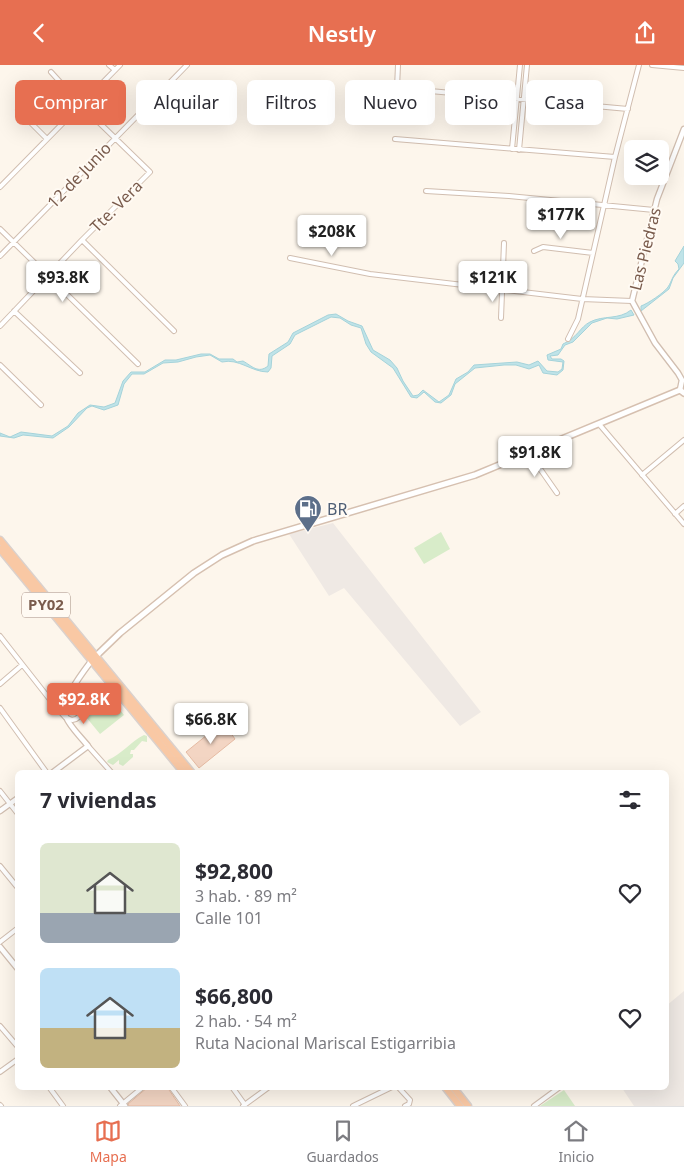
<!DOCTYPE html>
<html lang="es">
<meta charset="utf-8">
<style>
:root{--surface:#fff;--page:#f7f7f7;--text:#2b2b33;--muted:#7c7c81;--line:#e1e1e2;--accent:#e76f51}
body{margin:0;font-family:"Noto Sans",sans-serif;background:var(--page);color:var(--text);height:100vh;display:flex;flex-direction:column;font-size:19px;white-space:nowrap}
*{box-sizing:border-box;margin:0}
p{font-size:16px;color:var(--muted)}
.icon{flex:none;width:28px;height:28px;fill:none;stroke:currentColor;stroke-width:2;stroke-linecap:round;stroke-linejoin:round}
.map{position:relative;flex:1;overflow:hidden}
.details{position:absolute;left:15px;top:705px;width:654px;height:320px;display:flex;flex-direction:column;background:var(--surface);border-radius:8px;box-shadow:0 5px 20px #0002}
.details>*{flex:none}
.banner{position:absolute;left:15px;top:15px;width:655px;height:45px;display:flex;gap:10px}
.tools{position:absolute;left:624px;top:75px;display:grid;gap:10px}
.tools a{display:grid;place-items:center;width:45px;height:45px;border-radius:8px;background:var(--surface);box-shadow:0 5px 20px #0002;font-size:25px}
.price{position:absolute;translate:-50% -42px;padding:0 11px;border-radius:5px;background:#fff;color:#222;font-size:16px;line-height:32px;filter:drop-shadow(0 1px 2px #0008)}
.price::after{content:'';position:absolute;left:50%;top:30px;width:15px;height:11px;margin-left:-8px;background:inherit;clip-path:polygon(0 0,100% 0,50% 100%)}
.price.active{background:var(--accent);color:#fff}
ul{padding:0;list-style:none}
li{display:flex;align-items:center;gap:15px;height:125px;padding:0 25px}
li span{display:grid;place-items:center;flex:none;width:140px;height:100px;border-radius:8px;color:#555}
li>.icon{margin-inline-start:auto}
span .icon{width:60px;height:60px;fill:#fffc;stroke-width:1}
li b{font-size:21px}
h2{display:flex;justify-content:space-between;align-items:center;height:60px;padding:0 25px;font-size:21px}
.chip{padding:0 18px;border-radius:8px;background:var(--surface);box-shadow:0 5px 20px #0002;font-size:18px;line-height:45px}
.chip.active{background:var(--accent);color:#fff}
header{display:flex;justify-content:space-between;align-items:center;height:65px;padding:0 25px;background:var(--accent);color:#fff;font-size:22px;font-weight:600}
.menu{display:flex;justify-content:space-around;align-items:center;height:70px;border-top:1px solid var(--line);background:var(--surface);font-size:14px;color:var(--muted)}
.menu a{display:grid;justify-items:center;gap:2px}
.menu .active{color:var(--accent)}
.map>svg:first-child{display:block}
</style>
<header><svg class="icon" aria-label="back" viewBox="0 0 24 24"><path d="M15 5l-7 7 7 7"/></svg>Nestly<svg class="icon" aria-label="share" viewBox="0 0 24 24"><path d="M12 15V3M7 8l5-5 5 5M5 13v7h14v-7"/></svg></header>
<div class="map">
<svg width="684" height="1041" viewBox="0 0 684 1041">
<rect width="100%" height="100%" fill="#fdf6ec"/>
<!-- industrial -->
<path fill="#efe9e4" d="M 333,458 L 481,647 L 460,661 L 344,523 L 329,531 L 289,469 Z
M 684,926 L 684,1041 L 634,1041 L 622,1023 L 666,1022 L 666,941 Z"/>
<!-- green -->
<path fill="#d8ecc9" d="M 441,467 L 450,484 L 424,499 L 414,483 Z
M 111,633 L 124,650 L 100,669 L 86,652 Z
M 144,670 L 147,671 L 147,677 L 142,676 L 134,685 L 131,685 L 130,689 L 133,689 L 133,692 L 123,701 L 119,699 L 119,695 L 113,700 L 107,697 L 108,695 C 122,689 130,677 144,670 Z
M 564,1025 L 575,1041 L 540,1041 Z"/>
<!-- water -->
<path fill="#bfe3e8" stroke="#a5d3da" d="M 684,181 L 684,198 L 673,213 L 669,224 L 641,246 L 641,241 C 647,239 664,228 668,222 C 672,216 672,211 679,204 L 678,199 L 675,196 Z
M 631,245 L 634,250 L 617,254 L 607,253 L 592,258 L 573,277 L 565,280 L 558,290 L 550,291 L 552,294 L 561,294 L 564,296 L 563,305 L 557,310 L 543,308 L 539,300 L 529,304 L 516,300 L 504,300 L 475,303 L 455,319 L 451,330 L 441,338 L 435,337 L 424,327 L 417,333 L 411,332 L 393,303 L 371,287 L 366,279 L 361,263 L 351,260 L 340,253 L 331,252 L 295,270 L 290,279 L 272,291 L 271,303 L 268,307 C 251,307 239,293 222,297 L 210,290 L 196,292 L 178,297 L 163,298 L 144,309 L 132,309 L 124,319 L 118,340 L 104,345 L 92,341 L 87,343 L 69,362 L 53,373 L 23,370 L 14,373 L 0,371 L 0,368 L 10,372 L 21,367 L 52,371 L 68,361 L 78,348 L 90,340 L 104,342 L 115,338 L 123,316 L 131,307 L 145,307 L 165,295 L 176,295 L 201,289 L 210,289 L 219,294 L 233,294 L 237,297 L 243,296 C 252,301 258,309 268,301 L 269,289 L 288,277 L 293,268 L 328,250 L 336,249 L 348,256 L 362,261 L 373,285 L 390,295 L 397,303 L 403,316 L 413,331 L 418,330 L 423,325 L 439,337 L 449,330 L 456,314 L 468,307 L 474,300 L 517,297 L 529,300 L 538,296 L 547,306 L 558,307 L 562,304 L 563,297 L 548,295 L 547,290 L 561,284 L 563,279 C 577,273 580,262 590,257 C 603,250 619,255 631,245 Z"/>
<!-- building -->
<path fill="#f3d5c3" stroke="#e6bba3" d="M 223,657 L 235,674 L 199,703 L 186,687 Z
M 148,1022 L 167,1022 L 180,1041 L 129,1041 L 128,1039 Z"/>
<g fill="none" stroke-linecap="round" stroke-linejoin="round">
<defs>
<path id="minor" d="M 109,0 L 115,5
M 398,0 L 397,23 L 628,44
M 652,0 L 684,3
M 18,45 L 47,74
M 395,74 L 615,92
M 512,84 L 520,0
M 519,85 L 527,0
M 0,122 L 120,0
M 426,126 L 509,131 L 654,145
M 0,164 L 138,299
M 82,175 L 174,266
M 534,186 L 543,182 L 593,188
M 0,191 L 187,0
M 290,193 L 370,209 L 582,234 L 632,236
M 14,246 L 80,308
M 501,253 L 504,178
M 0,261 L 82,175 L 150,107 L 81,40 L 51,7
M 568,274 L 578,254 L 615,92 L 639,0
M 0,300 L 41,340
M 599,359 L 684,459
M 529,388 L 557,428
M 642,410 L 684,375
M 675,449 L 684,441
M 0,571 L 55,641 L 65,652 L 72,655 L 76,654 L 115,624
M 0,619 L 22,600
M 0,643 L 47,708
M 88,681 L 112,708
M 0,726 L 18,749
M 0,801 L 18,823
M 0,877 L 18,863
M 0,961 L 18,982
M 0,1007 L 18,994
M 49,1022 L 63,1041
M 171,1022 L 185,1041
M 232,1022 L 245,1040
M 398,1022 L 410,1035 L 409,1039 L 405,1041
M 0,1040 L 1,1041
M 120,1041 L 143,1022
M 243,1041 L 269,1022
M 353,1041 L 392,1022
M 534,1041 L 560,1022"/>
<path id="tertiary" d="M 680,325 L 682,315 L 678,308 L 655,278 L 632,236 L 657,134 L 684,64
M 52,708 L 88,681 C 81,672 70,662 66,652 C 59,637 83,607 92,595
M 0,746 L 18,733
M 0,882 L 18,904
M 110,1022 L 125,1041"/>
<path id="secondary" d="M 94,593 L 120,568 L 194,508 L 222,490 L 253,476 L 475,410 L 680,325 L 684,328"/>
<path id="trunk" d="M 0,475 L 192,708
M 0,484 L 184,708
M 445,1022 L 460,1041
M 453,1022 L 468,1041"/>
</defs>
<!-- minor casing -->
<use href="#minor" stroke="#d1beb0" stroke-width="6"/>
<!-- tertiary casing -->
<use href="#tertiary" stroke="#d1beb0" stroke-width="7"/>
<!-- secondary casing -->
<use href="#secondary" stroke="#d6c0b0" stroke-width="8"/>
<!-- trunk casing -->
<use href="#trunk" stroke="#dad1cd" stroke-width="9"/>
<!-- minor -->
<use href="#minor" stroke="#fff" stroke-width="4"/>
<!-- tertiary -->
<use href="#tertiary" stroke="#fff" stroke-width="4.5"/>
<!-- secondary -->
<use href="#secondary" stroke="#fff" stroke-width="5"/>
<!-- trunk -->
<use href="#trunk" stroke="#f9c8a4" stroke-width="6"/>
</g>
<!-- icons -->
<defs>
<symbol id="fuel-pin" viewBox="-11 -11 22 30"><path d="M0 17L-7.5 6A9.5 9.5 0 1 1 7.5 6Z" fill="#5c6f8a" stroke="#fffaf3"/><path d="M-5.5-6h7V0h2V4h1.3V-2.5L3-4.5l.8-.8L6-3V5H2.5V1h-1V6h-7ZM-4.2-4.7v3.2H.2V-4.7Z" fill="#fff"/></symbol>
</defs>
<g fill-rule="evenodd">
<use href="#fuel-pin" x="292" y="428" width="32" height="43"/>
</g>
<g text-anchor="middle" stroke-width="4" stroke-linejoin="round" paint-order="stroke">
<!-- shield labels -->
<rect fill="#fffaf3" stroke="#a28b7f" stroke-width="1" x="22" y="527.5" width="48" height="25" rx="4"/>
<g font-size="15" font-weight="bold" fill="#7a5c4d">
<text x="46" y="545">PY02</text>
</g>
<!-- street labels -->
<g font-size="16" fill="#7a5c4d" stroke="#fffaf3">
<text transform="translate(79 110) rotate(-46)" y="6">12 de Junio</text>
<text transform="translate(116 141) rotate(-45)" y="6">Tte. Vera</text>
<text transform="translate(645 184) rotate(-76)" y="6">Las Piedras</text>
</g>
<!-- service labels -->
<g font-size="16" fill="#4e5e75" stroke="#fffaf3" text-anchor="start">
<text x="327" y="450">BR</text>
</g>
</g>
</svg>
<div class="tools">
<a><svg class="icon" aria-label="layers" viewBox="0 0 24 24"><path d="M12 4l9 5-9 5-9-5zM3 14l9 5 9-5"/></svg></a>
</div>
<b class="price" style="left:561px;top:175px">$177K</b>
<b class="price" style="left:332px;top:192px">$208K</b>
<b class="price" style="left:63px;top:238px">$93.8K</b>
<b class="price" style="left:493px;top:238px">$121K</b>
<b class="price" style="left:535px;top:413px">$91.8K</b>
<b class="price active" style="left:84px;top:660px">$92.8K</b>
<b class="price" style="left:211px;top:680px">$66.8K</b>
<div class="banner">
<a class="chip active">Comprar</a>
<a class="chip">Alquilar</a>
<a class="chip">Filtros</a>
<a class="chip">Nuevo</a>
<a class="chip">Piso</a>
<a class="chip">Casa</a>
</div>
<section class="details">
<h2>7 viviendas<svg class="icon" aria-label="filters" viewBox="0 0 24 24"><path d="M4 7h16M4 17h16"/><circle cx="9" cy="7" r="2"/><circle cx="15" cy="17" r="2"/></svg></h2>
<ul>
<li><span style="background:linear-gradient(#dfe7d0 70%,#9aa5b1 0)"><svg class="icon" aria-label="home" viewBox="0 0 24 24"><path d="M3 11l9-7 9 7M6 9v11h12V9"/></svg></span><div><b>$92,800</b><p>3 hab. · 89 m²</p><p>Calle 101</p></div><svg class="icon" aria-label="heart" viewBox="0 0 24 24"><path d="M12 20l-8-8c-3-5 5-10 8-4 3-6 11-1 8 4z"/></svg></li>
<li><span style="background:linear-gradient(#bfe0f5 60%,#c2b280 0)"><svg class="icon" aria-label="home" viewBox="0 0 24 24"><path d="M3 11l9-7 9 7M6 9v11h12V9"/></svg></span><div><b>$66,800</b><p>2 hab. · 54 m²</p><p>Ruta Nacional Mariscal Estigarribia</p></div><svg class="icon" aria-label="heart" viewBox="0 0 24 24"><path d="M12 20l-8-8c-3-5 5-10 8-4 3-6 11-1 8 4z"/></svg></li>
</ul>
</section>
</div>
<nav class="menu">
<a class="active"><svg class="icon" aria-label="map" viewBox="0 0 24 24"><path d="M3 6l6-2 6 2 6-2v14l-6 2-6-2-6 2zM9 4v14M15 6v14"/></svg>Mapa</a>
<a><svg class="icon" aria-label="saved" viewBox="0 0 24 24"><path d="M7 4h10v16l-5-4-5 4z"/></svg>Guardados</a>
<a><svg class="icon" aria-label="home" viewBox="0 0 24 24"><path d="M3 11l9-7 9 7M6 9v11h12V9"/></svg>Inicio</a>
</nav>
